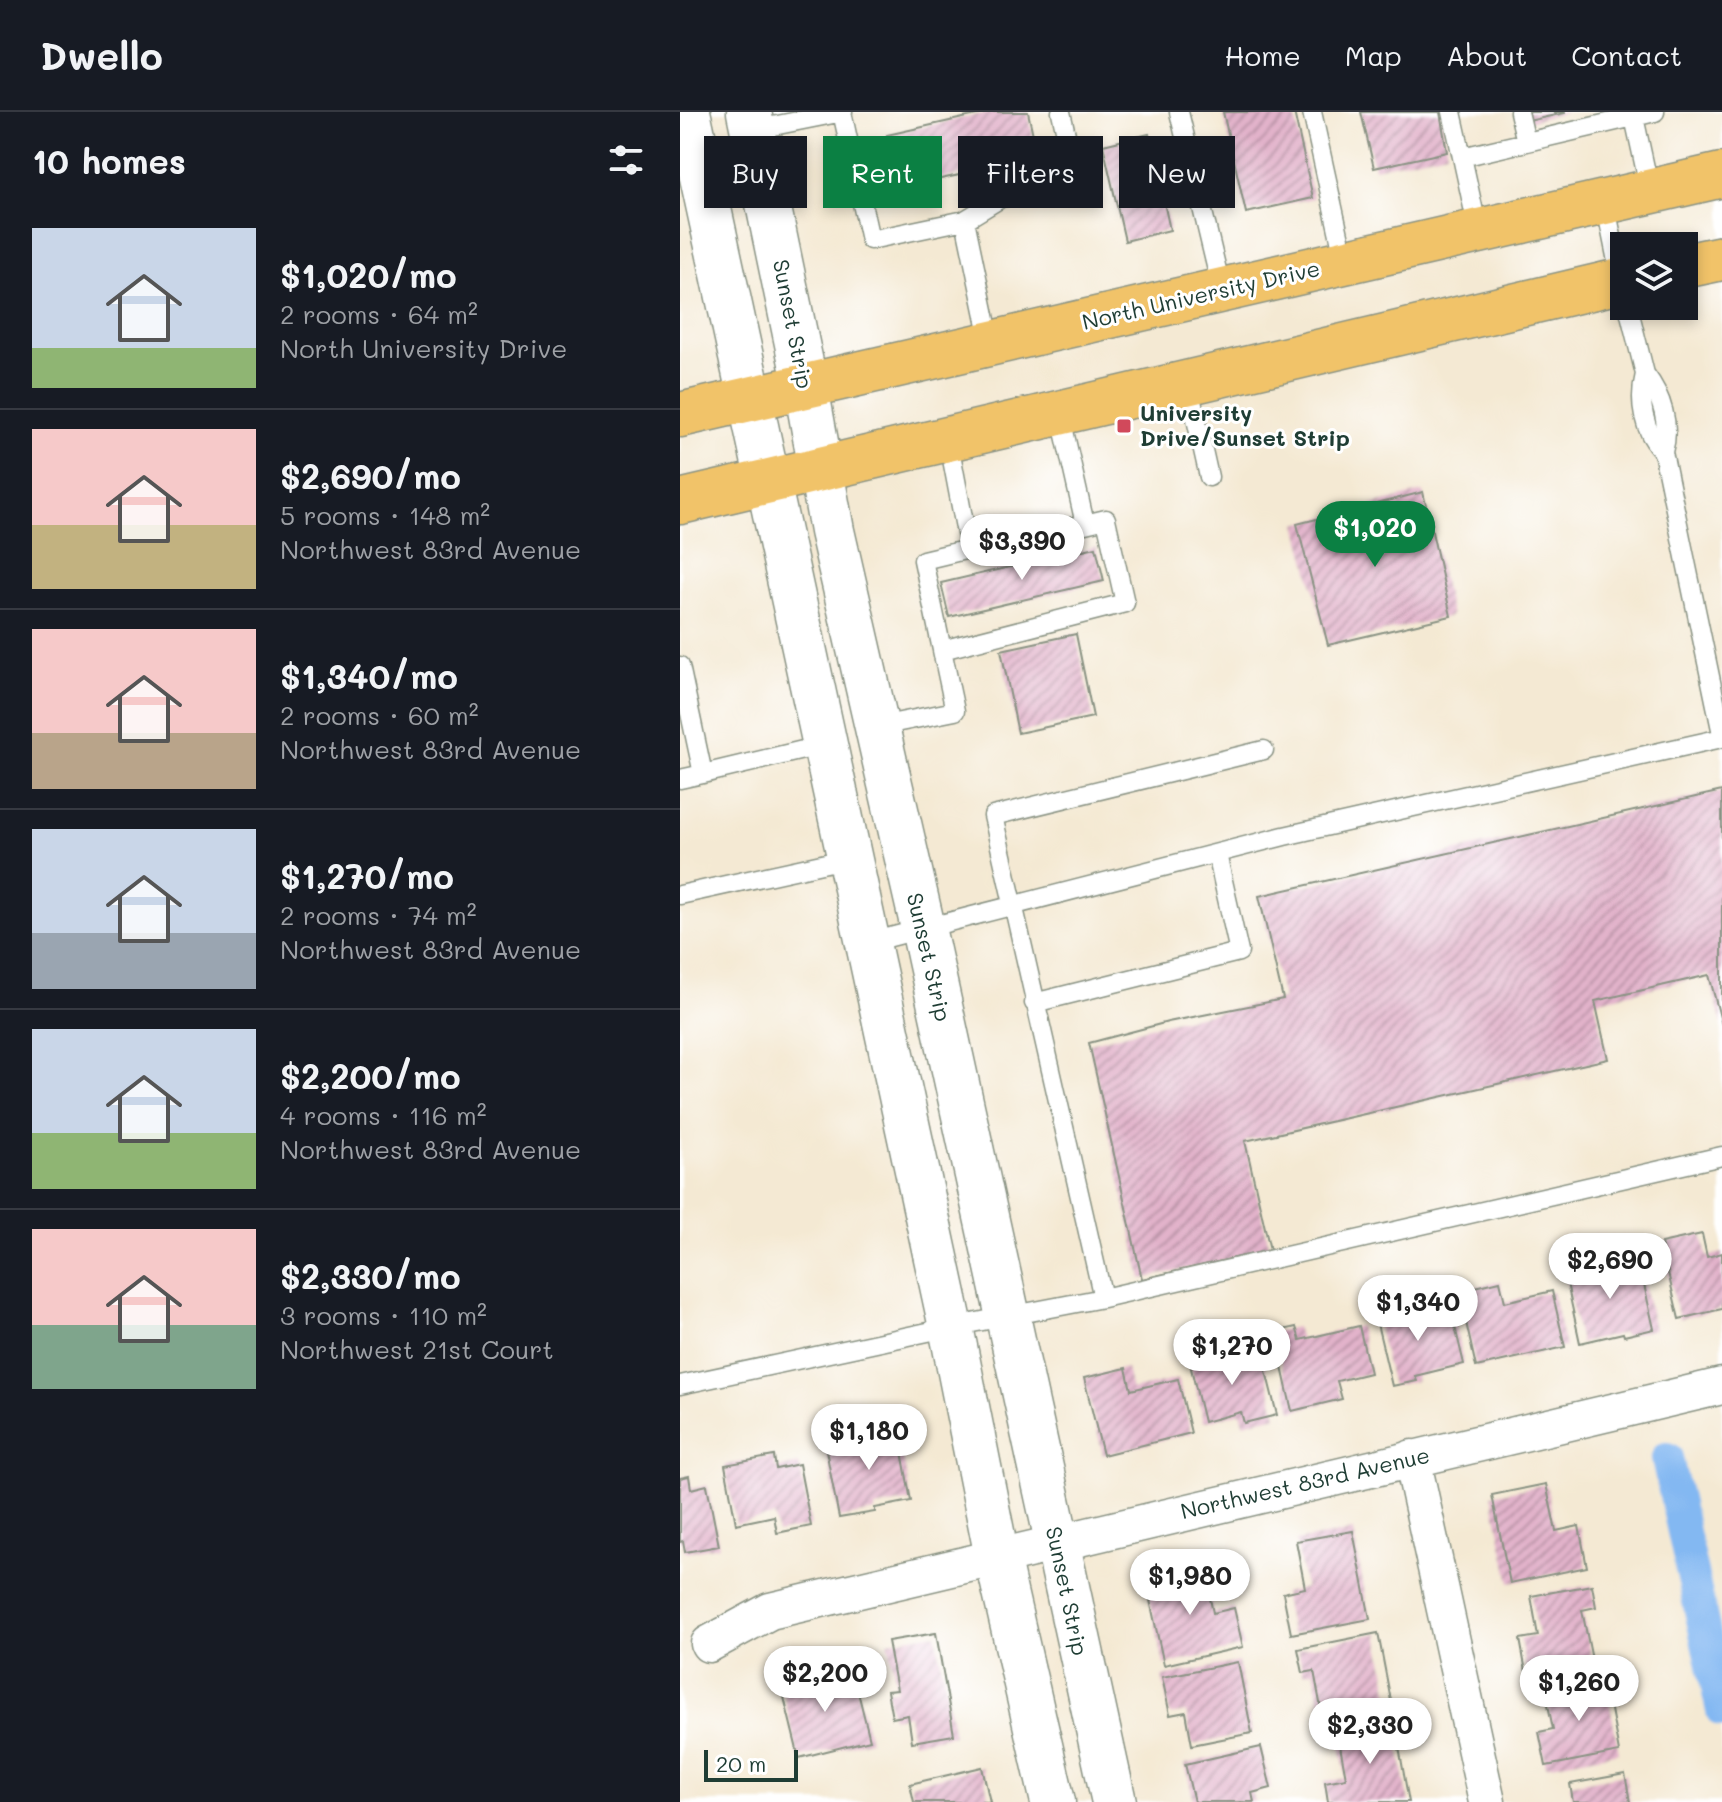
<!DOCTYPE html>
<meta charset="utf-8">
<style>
:root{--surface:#171b24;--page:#242831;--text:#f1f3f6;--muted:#9ea1a6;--line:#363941;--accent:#0b8043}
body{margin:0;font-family:Mali,sans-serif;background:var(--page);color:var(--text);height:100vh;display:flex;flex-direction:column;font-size:30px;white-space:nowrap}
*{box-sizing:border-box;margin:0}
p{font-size:26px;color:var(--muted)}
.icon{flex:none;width:44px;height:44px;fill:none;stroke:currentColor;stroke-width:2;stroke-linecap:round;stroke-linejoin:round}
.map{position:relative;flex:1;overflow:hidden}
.side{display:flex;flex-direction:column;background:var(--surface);width:680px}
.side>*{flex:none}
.banner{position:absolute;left:24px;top:24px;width:760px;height:72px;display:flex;gap:16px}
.fabs{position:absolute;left:930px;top:120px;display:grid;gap:16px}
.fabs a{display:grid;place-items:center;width:88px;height:88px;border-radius:0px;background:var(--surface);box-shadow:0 4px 12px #0003;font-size:40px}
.scale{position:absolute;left:24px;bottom:20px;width:94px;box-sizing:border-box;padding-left:8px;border:4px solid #1f3d34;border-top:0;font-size:22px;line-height:28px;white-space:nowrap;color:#1f3d34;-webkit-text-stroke:6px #fff;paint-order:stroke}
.price{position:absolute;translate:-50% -68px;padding:0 18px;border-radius:28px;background:#fff;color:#222;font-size:26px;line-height:52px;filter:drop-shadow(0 2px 4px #0008)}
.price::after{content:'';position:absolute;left:50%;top:48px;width:24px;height:18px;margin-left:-12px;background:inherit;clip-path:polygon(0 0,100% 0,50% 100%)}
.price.active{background:var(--accent);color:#fff}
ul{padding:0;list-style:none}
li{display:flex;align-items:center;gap:24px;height:200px;padding:0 32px}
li+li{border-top:2px solid var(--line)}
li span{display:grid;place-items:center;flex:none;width:224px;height:160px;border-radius:0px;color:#555}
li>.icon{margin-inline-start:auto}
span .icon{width:96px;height:96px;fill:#fffc;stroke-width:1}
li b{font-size:34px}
h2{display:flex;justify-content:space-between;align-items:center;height:96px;padding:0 32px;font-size:34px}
.tag{padding:0 28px;border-radius:0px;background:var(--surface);box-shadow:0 4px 12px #0003;font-size:28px;line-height:72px}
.tag.active{background:var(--accent);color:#fff}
header{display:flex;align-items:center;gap:48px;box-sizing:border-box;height:112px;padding:0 40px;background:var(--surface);border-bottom:2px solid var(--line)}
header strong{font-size:38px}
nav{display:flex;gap:44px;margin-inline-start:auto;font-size:28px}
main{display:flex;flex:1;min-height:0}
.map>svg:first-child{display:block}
</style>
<header>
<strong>Dwello</strong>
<nav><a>Home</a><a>Map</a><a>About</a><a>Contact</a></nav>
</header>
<main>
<section class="side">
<h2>10 homes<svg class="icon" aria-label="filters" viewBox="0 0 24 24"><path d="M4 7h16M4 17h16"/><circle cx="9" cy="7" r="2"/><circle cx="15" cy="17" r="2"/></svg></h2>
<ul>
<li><span style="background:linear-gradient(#c9d6e8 75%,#8fb573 0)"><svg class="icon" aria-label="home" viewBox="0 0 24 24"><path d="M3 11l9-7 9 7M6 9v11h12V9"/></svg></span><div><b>$1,020/mo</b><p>2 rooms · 64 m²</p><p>North University Drive</p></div></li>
<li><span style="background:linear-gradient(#f6c9c9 60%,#c2b280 0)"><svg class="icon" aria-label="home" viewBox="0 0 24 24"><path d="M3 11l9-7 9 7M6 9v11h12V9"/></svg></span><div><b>$2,690/mo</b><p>5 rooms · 148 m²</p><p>Northwest 83rd Avenue</p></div></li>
<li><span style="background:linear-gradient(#f6c9c9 65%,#b9a48a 0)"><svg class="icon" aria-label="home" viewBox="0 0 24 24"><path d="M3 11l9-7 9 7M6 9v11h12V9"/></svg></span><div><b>$1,340/mo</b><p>2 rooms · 60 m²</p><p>Northwest 83rd Avenue</p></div></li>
<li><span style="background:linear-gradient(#c9d6e8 65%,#9aa5b1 0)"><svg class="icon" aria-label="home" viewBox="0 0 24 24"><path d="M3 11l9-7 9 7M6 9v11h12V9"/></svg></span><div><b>$1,270/mo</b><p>2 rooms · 74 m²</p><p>Northwest 83rd Avenue</p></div></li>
<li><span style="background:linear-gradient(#c9d6e8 65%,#8fb573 0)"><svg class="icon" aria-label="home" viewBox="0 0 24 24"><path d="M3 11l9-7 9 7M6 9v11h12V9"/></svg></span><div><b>$2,200/mo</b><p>4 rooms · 116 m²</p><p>Northwest 83rd Avenue</p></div></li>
<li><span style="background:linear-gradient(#f6c9c9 60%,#7fa58c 0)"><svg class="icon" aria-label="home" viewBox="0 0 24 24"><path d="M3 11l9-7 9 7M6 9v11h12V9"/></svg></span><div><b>$2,330/mo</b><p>3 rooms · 110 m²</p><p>Northwest 21st Court</p></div></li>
</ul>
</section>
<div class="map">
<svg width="1042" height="1690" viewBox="0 0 1042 1690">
<defs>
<pattern id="building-hatch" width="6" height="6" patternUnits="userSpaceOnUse" patternTransform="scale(2)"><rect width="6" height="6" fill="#e2b2ca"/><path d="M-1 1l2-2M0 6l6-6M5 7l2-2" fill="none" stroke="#b792a5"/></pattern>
</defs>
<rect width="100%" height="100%" fill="#fff"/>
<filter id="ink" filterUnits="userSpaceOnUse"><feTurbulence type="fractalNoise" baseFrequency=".0125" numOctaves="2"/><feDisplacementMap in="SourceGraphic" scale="16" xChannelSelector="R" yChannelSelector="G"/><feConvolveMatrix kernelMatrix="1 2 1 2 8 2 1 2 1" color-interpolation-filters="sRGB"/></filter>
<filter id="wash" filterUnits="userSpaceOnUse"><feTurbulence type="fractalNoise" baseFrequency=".006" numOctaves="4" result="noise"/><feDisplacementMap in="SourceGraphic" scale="32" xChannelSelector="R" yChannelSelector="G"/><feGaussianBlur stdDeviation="1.8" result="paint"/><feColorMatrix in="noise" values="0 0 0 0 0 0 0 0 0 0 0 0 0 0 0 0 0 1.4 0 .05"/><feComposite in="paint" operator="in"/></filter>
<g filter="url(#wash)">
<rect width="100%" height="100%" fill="#f4e9d3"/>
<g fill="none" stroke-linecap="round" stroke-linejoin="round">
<!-- canal -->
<path stroke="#83b8f2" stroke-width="32" d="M 987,1346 L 1042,1599"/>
</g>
<g id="blocks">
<!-- building -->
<path fill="url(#building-hatch)" d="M 310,0 L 348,0 L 358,46 L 219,76 L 207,23 Z
M 543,0 L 614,0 L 633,86 L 566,101 Z
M 681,0 L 760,0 L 767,40 L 694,56 Z
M 846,0 L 885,0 L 885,1 L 848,9 Z
M 469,22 L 490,118 L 445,129 L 423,33 Z
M 743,380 L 771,504 L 648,533 L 617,412 Z
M 416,435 L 424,469 L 269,505 L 261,471 Z
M 396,522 L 413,605 L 338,621 L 321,538 Z
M 1042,679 L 1042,913 L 1029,863 L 915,889 L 928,947 L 565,1029 L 590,1138 L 462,1167 L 409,931 L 488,910 L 603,887 L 579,784 Z
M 1022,1122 L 1027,1145 L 1042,1141 L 1042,1197 L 999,1207 L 981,1131 Z
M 958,1146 L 974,1217 L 944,1224 L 943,1221 L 900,1231 L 885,1162 Z
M 820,1169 L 825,1190 L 872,1179 L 885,1235 L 796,1255 L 779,1179 Z
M 717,1194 L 720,1206 L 770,1194 L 784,1252 L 735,1264 L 737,1269 L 712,1274 L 694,1199 Z
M 679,1214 L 690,1261 L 657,1269 L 662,1287 L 612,1299 L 594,1220 L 616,1215 L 620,1228 Z
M 561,1235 L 565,1251 L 583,1247 L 597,1303 L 564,1311 L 561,1300 L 524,1310 L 509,1248 Z
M 446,1256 L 451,1278 L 498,1267 L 511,1321 L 423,1343 L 404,1266 Z
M 217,1312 L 231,1389 L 195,1396 L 195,1400 L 159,1406 L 146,1338 L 172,1333 L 170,1320 Z
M 94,1344 L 96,1357 L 119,1352 L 131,1414 L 97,1421 L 94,1404 L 56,1412 L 45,1353 Z
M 9,1364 L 11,1377 L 27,1373 L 39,1434 L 5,1440 L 3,1429 L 0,1430 L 0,1366 Z
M 866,1372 L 876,1419 L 899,1414 L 907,1455 L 830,1471 L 812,1383 Z
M 673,1419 L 690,1507 L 611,1522 L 603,1481 L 625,1476 L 616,1429 Z
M 523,1453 L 533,1501 L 554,1496 L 563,1535 L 484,1553 L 465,1465 Z
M 912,1473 L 916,1495 L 902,1498 L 912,1548 L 846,1560 L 840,1527 L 858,1524 L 851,1484 Z
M 256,1521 L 274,1623 L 232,1630 L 228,1603 L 212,1606 L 207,1579 L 217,1578 L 208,1529 Z
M 698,1521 L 712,1594 L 643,1607 L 634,1559 L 623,1561 L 618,1537 Z
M 558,1550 L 572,1621 L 512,1633 L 506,1600 L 490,1603 L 482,1565 Z
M 173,1560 L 190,1628 L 119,1646 L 101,1573 L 129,1566 L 130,1570 Z
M 925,1566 L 939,1640 L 866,1654 L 859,1620 L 873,1617 L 865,1578 Z
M 714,1608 L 729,1690 L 648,1690 L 645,1670 L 666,1666 L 657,1618 Z
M 581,1635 L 591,1676 L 572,1681 L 574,1690 L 514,1690 L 505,1652 Z
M 302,1655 L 310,1690 L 234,1690 L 230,1672 Z
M 945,1662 L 950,1690 L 893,1690 L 890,1672 Z"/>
</g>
</g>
<g filter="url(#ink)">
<use href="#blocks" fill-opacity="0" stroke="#8a9384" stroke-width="2"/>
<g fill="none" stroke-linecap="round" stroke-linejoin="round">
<defs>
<path id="service" d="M 162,0 L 190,128 L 285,108 L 321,86 L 374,76 C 395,47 388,32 381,0
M 499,0 L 542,179
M 632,0 L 665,150
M 772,0 L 782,45
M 839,0 L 846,30
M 954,5 L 970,79
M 73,18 L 163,0
M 925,90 L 941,169
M 285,108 L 311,232
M 798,118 L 782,45 L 975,0
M 948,194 L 965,262
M 508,271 L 529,365
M 268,326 L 289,437 L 405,412
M 983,340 C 963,319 958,290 965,262 C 982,284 991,313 983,340 L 1042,622
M 262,538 L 243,448 L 289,437
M 0,554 L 23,662 L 0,667
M 195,615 L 275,599 L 262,538 L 445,491 L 426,407 L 405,412 L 380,301
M 23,662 L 144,633
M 0,783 L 169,746
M 187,831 L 604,724 L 1042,626
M 354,891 L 559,840 L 537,742
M 423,1186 L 1042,1044
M 0,1273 L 271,1215 L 423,1186 L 313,704 L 584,638"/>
<path id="minor" d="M 732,1346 L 807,1690
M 29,1532 L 90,1499 L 1042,1274"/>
<path id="tertiary" d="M 8,0 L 271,1215 L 317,1445 L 373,1690
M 69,0 L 126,275 L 152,419 L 243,816 L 434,1690"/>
<path id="primary" d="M 1004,154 L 1042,146
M 0,303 L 1042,63
M 0,390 L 944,168"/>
</defs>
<!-- service casing -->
<use href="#service" stroke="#8a9384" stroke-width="21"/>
<!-- minor casing -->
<use href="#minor" stroke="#8a9384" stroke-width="39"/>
<!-- tertiary casing -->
<use href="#tertiary" stroke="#8a9384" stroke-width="47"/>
<!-- primary casing -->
<use href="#primary" stroke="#8a9384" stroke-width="47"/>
<!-- service -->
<use href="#service" stroke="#fff" stroke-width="18"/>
<!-- minor -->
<use href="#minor" stroke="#fff" stroke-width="36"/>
<!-- tertiary -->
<use href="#tertiary" stroke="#fff" stroke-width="44"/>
<!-- primary -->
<use href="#primary" stroke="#f1c369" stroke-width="44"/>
</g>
</g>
<!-- markers -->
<rect fill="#d1495b" stroke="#fff" stroke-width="3" x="436" y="306" width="16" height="16" rx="4"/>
<g text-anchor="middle" stroke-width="6" stroke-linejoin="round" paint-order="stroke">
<!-- street labels -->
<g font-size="22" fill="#1f3d34" stroke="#fff">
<text transform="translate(521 183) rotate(-13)" y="8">North University Drive</text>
<text transform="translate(113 212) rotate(79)" y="8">Sunset Strip</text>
<text transform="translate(249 845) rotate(77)" y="8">Sunset Strip</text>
<text transform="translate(625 1371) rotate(-13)" y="8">Northwest 83rd Avenue</text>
<text transform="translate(387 1479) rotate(78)" y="8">Sunset Strip</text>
</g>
<!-- poi labels -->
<g font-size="22" font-weight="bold" fill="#1f3d34" stroke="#fff" text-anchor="start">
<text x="460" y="309">University<tspan x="460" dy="25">Drive/Sunset Strip</tspan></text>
</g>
</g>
</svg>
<div class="fabs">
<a><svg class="icon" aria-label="layers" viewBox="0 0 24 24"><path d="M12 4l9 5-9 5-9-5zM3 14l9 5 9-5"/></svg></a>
</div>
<div class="scale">20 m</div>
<b class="price active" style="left:695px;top:457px">$1,020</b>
<b class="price" style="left:342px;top:470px">$3,390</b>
<b class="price" style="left:930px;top:1189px">$2,690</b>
<b class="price" style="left:738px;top:1231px">$1,340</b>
<b class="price" style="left:552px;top:1275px">$1,270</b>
<b class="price" style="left:189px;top:1360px">$1,180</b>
<b class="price" style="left:510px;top:1505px">$1,980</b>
<b class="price" style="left:145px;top:1602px">$2,200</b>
<b class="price" style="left:899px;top:1611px">$1,260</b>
<b class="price" style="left:690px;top:1654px">$2,330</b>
<div class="banner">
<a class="tag">Buy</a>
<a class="tag active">Rent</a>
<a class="tag">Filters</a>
<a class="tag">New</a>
</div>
</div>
</main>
